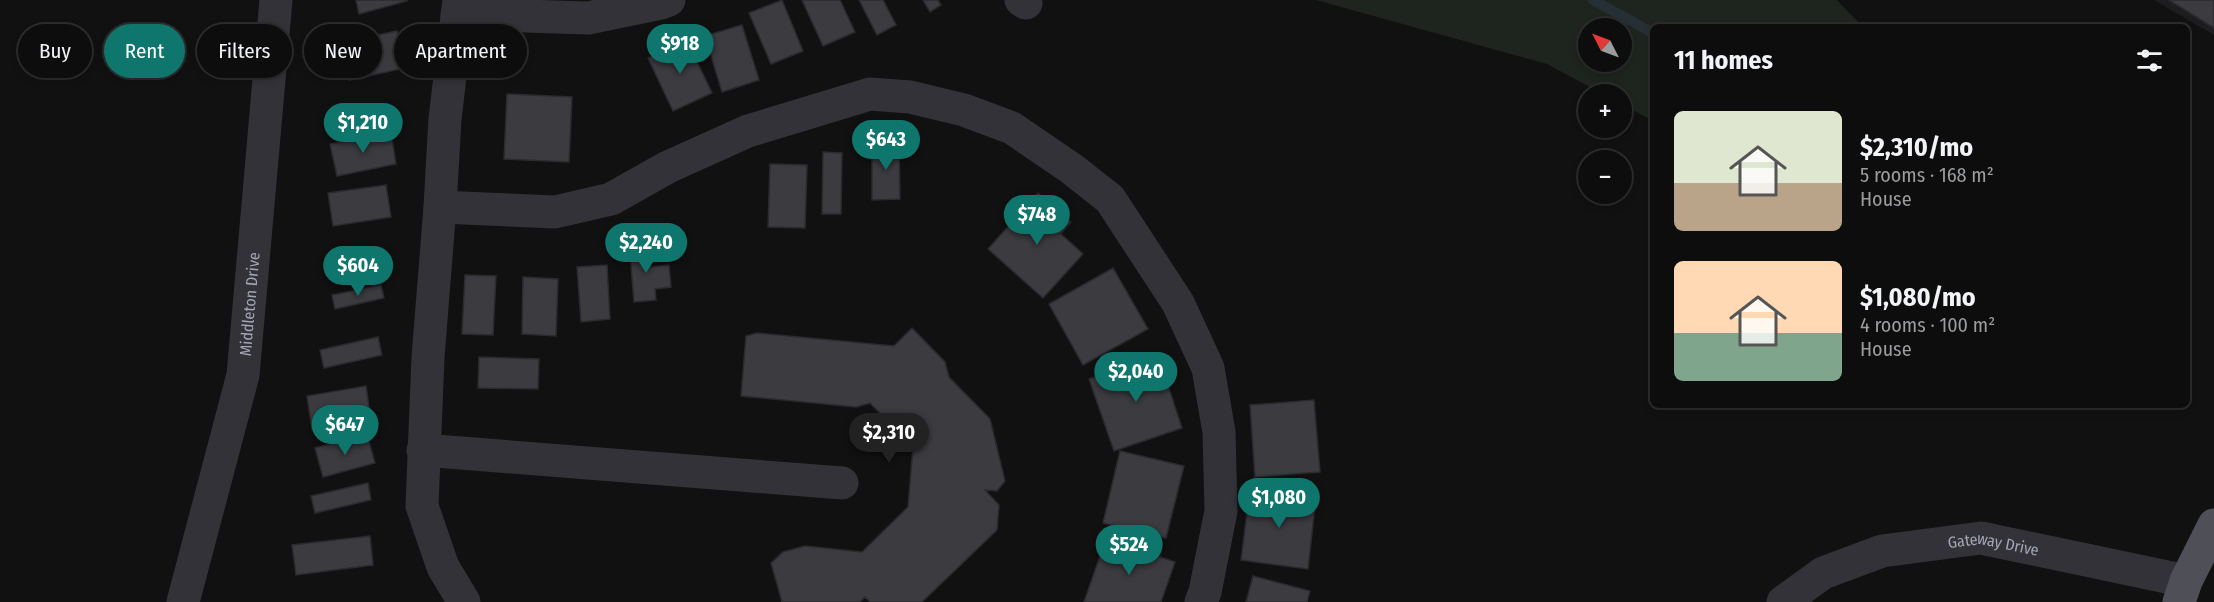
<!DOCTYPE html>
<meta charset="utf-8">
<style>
:root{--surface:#0d0d0e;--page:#1b1b1c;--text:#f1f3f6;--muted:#9a9c9e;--line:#2d2d2e;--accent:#0f766e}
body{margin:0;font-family:"Fira Sans Condensed",sans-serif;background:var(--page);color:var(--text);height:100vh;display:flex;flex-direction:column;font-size:22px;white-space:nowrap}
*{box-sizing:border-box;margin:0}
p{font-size:20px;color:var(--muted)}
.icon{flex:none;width:33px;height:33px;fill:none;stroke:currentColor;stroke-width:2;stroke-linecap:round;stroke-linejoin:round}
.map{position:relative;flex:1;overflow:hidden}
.details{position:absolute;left:1650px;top:24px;width:540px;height:384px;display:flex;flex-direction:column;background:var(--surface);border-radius:9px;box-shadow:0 3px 9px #0003,0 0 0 2px var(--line)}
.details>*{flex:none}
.guide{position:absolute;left:18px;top:24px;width:570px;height:54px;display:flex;gap:12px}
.needle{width:39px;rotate:312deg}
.fabs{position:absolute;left:1578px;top:18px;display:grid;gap:12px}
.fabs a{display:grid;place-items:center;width:54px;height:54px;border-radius:50%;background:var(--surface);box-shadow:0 3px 9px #0003,0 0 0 2px var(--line);font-size:30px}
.price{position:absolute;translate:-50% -51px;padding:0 14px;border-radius:21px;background:var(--accent);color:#fff;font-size:20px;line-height:39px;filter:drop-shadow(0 2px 3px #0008)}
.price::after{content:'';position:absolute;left:50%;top:36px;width:18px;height:14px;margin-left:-9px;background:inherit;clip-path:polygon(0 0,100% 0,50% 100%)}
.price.selected{background:#222;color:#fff}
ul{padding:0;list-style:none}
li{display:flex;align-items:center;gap:18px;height:150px;padding:0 24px}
li span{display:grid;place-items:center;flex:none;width:168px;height:120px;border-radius:9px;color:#555}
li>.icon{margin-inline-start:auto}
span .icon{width:72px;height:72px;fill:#fffc;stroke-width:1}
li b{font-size:26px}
h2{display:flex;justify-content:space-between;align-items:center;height:72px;padding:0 24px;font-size:26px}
.pill{padding:0 21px;border-radius:27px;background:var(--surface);box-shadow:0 3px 9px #0003,0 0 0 2px var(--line);font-size:21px;line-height:54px}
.pill.selected{background:var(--accent);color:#fff}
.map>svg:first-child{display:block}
</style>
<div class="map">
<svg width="2214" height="602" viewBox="0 0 2214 602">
<rect width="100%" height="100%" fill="#111112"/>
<!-- built -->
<path fill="#1d1d1f" d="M 2154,0 L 2214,0 L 2214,35 Z"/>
<!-- green -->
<path fill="#1d251e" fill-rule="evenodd" d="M 1316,0 L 1837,0 L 1863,27 L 1653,27 L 1653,121 L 1622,104 L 1622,94 L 1603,94 L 1547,64 ZM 1588,28 L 1622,28 L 1622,62 L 1588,62 Z"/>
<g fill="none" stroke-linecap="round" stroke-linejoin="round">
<!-- stream -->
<path stroke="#272f36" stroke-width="10" d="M 1593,0 L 1653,33"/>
</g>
<!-- building -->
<path fill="#3b3b40" stroke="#2b2b2f" stroke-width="1.5" d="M 356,0 L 407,0 L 407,1 L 359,14 Z
M 782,0 L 803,51 L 771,64 L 749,13 Z
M 802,0 L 840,0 L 855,32 L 823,46 Z
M 859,0 L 883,0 L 896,25 L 877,35 Z
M 923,0 L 938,0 L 941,5 L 930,12 Z
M 2169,0 L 2214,0 L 2214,28 Z
M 742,25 L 759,80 L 722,92 L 705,36 Z
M 397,31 L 405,68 L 349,80 L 341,43 Z
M 686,39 L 712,93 L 673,111 L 648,58 Z
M 507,94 L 572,97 L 569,162 L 504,159 Z
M 391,132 L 396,164 L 337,176 L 330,144 Z
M 872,142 L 899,142 L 900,199 L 872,200 Z
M 823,152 L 842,153 L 841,214 L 822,214 Z
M 770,164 L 807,165 L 805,228 L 768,227 Z
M 386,185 L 391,217 L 333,226 L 328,193 Z
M 1038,193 L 1071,222 L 1061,234 L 1083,254 L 1043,298 L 988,249 Z
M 646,240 L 649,267 L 669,265 L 671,287 L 655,289 L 656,300 L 634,302 L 629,241 Z
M 607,265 L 610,319 L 581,322 L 577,267 Z
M 1113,268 L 1148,329 L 1083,365 L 1049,304 Z
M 465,275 L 496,276 L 493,335 L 462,334 Z
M 523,277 L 558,279 L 556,336 L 522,334 Z
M 381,285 L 384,298 L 335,309 L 332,295 Z
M 912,328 L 945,362 L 949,377 L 990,419 L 1005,481 L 997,491 L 985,490 L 999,505 L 997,530 L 922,602 L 870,602 L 865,597 L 860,602 L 782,602 L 771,563 L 783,552 L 805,546 L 862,552 L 908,507 L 913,447 L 870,403 L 856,407 L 741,396 L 746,336 L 757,333 L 894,346 Z
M 378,337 L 382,355 L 324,368 L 320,350 Z
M 1158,355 L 1182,428 L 1114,451 L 1089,379 Z
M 479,357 L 539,359 L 538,389 L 478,388 Z
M 366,386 L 371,421 L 312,430 L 307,396 Z
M 1314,400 L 1320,472 L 1255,477 L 1250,405 Z
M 367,434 L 375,463 L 323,477 L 315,448 Z
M 1120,451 L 1184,466 L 1166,538 L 1103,523 Z
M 368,483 L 371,500 L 315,513 L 311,496 Z
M 1250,489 L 1316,497 L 1308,569 L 1241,560 Z
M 370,536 L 373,565 L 296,575 L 292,545 Z
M 1106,539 L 1175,562 L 1161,602 L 1084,602 Z
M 1253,576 L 1310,591 L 1307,602 L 1246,602 Z"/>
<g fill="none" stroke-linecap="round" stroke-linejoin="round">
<!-- minor -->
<g stroke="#323238" stroke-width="33">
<path d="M 459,0 L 445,119 L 440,207 L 428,357 L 422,506 L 443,567 L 464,602"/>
<path d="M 1021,0 L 1026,3"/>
<path d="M 457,14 L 588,18 L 661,3 L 669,0"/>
<path d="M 440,207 L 555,212 L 611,199 L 668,167 L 748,131 L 870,94 L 910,97 L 964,110 L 1012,128 L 1072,169 L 1110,199 L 1178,303 L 1208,368 L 1219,432 L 1221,511 L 1205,592 L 1201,602"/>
<path d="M 423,450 L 842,483"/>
<path id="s1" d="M 183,602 L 243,375 L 276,0"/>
<path id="s2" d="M 1783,602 L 1823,573 L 1882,551 L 1981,538 L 2186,581"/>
</g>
<!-- major -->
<path stroke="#4e4f57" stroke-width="33" d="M 2179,602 L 2186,581 L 2214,525"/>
</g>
<g text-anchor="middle" stroke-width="6" stroke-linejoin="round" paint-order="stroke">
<!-- street labels -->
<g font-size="16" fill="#a2a6b4" stroke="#0c0c0d">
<text dy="6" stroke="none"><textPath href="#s1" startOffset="306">Middleton Drive</textPath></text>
<text dy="6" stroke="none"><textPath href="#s2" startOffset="225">Gateway Drive</textPath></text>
</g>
</g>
</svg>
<div class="fabs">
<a><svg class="needle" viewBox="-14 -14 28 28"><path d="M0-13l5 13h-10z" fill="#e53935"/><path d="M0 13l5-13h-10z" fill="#9a9c9e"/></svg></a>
<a>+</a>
<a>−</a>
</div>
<b class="price" style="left:680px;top:75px">$918</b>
<b class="price" style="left:363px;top:154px">$1,210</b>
<b class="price" style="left:886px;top:171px">$643</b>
<b class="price" style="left:1037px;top:246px">$748</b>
<b class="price" style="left:646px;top:274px">$2,240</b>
<b class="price" style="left:358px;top:297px">$604</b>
<b class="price" style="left:1136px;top:403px">$2,040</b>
<b class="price" style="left:345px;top:456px">$647</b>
<b class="price selected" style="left:889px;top:464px">$2,310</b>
<b class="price" style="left:1279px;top:529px">$1,080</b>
<b class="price" style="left:1129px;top:576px">$524</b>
<div class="guide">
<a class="pill">Buy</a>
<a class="pill selected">Rent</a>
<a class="pill">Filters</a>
<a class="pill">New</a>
<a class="pill">Apartment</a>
</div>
<section class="details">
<h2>11 homes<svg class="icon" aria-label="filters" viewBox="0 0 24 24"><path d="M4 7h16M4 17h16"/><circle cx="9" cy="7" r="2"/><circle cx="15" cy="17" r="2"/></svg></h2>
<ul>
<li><span style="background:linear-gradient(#dfe7d0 60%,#b9a48a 0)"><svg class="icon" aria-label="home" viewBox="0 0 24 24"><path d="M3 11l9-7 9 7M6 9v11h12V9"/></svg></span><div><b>$2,310/mo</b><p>5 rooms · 168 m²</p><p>House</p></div></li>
<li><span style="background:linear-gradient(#ffd9b3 60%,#7fa58c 0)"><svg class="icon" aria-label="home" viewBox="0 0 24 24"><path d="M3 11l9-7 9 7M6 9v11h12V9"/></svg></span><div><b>$1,080/mo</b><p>4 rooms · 100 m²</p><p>House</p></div></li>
</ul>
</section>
</div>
